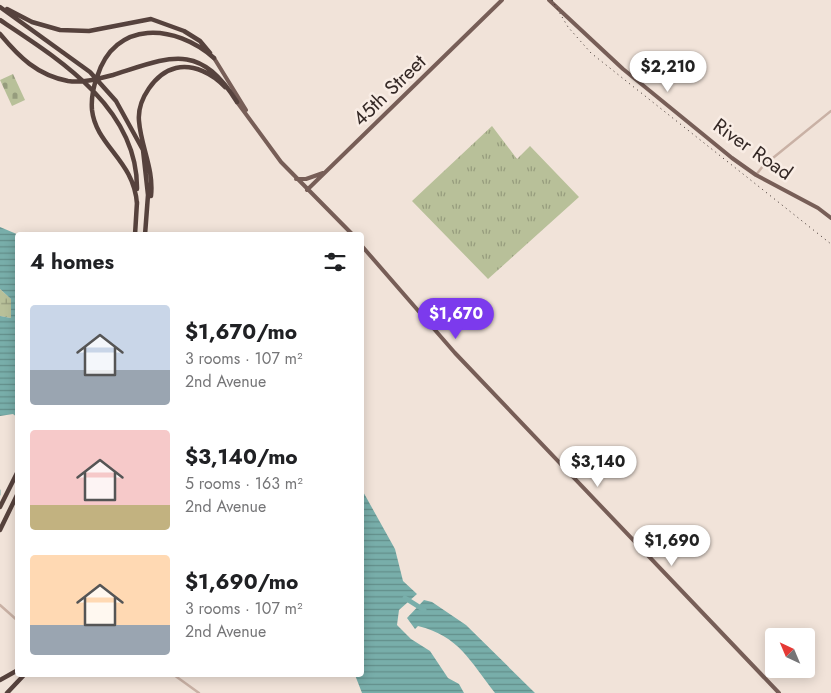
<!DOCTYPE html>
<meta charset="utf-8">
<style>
:root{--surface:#fff;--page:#f6f6f6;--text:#202124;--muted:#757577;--accent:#7c3aed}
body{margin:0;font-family:Jost,sans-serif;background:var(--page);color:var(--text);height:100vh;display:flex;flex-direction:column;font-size:19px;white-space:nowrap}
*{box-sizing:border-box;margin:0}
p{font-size:16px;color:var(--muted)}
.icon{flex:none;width:28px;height:28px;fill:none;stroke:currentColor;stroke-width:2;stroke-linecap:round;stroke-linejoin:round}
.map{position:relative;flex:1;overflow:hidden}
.side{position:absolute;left:15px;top:232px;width:349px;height:445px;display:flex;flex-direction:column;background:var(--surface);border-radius:5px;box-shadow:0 2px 12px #0003}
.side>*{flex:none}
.needle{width:32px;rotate:316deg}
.fabs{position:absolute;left:765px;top:628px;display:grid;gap:10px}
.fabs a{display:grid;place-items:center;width:50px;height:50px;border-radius:5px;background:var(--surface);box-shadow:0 2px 12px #0003;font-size:25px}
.price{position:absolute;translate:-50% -42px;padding:0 11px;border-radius:18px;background:#fff;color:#222;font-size:16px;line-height:32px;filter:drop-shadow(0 1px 2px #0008)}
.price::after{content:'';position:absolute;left:50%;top:30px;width:15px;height:11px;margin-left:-8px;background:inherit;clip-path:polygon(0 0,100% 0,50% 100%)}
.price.on{background:var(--accent);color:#fff}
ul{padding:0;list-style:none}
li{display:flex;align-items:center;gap:15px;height:125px;padding:0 15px}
li span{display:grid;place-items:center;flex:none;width:140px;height:100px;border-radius:5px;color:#555}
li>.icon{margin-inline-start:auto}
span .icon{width:60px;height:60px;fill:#fffc;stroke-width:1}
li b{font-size:21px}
h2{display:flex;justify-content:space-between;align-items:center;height:60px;padding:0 15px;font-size:21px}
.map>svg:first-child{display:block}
</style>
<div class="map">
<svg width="831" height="693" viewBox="0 0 831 693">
<defs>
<pattern id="grass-tufts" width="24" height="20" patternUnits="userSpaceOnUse" patternTransform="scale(1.25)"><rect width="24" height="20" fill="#b8c099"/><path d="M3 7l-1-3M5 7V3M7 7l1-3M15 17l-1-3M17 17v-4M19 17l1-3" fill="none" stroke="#969c7d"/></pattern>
<pattern id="wetland-marsh" width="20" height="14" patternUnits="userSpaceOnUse" patternTransform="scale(1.25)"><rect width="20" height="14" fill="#b8c099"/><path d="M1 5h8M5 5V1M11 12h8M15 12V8" fill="none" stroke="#969c7d"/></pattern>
<pattern id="cemetery-stones" width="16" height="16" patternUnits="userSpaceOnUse" patternTransform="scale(1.25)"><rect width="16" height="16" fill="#b8c099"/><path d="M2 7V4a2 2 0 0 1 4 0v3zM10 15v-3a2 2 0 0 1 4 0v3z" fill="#969c7d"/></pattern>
<pattern id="water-rules" width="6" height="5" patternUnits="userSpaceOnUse" patternTransform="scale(1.25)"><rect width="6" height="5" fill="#78aeaa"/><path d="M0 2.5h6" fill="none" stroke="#638e8a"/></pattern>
</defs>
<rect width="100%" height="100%" fill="#f1e3d9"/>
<!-- grass -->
<path fill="url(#grass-tufts)" d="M 492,126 L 517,159 L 530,146 L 579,197 L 488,279 L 412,201 Z"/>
<!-- wetland -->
<path fill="url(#wetland-marsh)" d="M 0,289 L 11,299 L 11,318 L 0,316 Z"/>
<!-- cemetery -->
<path fill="url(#cemetery-stones)" d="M 13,74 L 25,100 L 12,106 L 0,80 Z"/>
<!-- water -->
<path fill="url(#water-rules)" d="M 0,227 L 19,235 L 17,417 L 13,414 L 0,416 L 0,316 L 11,318 L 11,299 L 0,289 Z
M 361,488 L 395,549 L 403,581 L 417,594 L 399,610 L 397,625 L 411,639 L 430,651 L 448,678 L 459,684 L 464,693 L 362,693 L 355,675 L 361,675 Z
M 424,600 L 432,602 L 466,625 L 535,693 L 495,693 C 470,661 459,636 418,626 L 415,629 L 407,618 Z"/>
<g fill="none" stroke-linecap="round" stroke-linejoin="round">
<!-- stream -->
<path stroke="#78aeaa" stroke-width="1" d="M 0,490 L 0,495"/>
<!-- river -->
<path stroke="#78aeaa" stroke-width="5" d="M 405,598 L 424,610"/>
<!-- minor -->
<path stroke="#c9b1a5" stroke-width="2.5" d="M 756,175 L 763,166 L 831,111
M 0,605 L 18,621
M 174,675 L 199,693"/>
<!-- major -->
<path stroke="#775e57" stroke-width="4" d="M 549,0 L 623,69 L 732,158 L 756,175 L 818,208 L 831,218
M 214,58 L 246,110
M 237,102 L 281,162 L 353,235
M 296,179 L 306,179 L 323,173
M 307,190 L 502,0
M 361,245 L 455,353 L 779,693"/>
<!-- highway -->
<path stroke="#56423d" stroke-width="4.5" d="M 0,7 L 90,72 L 116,101 L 143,150 L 148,195 L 145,235
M 7,9 L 32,22 L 60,30 L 89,31 L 151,19 L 184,31 L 200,41 L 210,53
M 0,20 C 59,59 138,108 137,189
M 0,34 C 19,57 37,75 68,81 C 83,83 98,79 113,75 C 170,57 199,41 237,102
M 151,196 C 154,169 141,147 139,121 C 137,100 155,73 176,68 C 194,64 213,74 225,87
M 137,204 C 134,160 96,146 92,110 C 91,98 93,88 97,77 C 115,19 175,24 214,58
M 135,235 L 137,202
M 0,507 L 18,471
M 0,530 L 18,493
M 0,680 L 18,670
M 7,693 L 24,675"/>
<!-- rail -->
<path stroke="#352926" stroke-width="1" stroke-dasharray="1 4" stroke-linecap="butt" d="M 552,0 L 568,27 L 591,53 L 831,244"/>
</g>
<g text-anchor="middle" stroke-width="5" stroke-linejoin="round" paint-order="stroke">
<!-- street labels -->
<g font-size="20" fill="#352926" stroke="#f9ede5">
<text transform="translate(389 90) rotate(-44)" y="7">45th Street</text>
<text transform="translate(753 149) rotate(35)" y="7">River Road</text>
</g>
</g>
</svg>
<div class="fabs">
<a><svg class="needle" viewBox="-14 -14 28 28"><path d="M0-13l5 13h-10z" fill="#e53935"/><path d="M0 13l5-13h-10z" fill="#757577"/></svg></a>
</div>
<b class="price" style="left:668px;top:93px">$2,210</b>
<b class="price on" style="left:456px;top:340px">$1,670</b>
<b class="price" style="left:598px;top:488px">$3,140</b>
<b class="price" style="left:672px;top:567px">$1,690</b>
<section class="side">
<h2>4 homes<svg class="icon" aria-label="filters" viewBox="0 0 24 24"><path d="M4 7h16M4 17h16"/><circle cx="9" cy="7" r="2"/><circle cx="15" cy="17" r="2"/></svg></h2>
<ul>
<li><span style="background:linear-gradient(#c9d6e8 65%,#9aa5b1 0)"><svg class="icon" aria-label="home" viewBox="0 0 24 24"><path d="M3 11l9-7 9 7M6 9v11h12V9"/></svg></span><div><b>$1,670/mo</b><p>3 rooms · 107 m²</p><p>2nd Avenue</p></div></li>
<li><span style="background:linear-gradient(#f6c9c9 75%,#c2b280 0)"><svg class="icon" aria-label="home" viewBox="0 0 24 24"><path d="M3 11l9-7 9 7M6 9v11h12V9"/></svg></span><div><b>$3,140/mo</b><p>5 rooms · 163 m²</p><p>2nd Avenue</p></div></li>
<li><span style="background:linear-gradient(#ffd9b3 70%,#9aa5b1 0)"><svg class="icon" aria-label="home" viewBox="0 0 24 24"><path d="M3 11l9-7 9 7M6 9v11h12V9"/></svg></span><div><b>$1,690/mo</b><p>3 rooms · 107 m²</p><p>2nd Avenue</p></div></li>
</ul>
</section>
</div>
